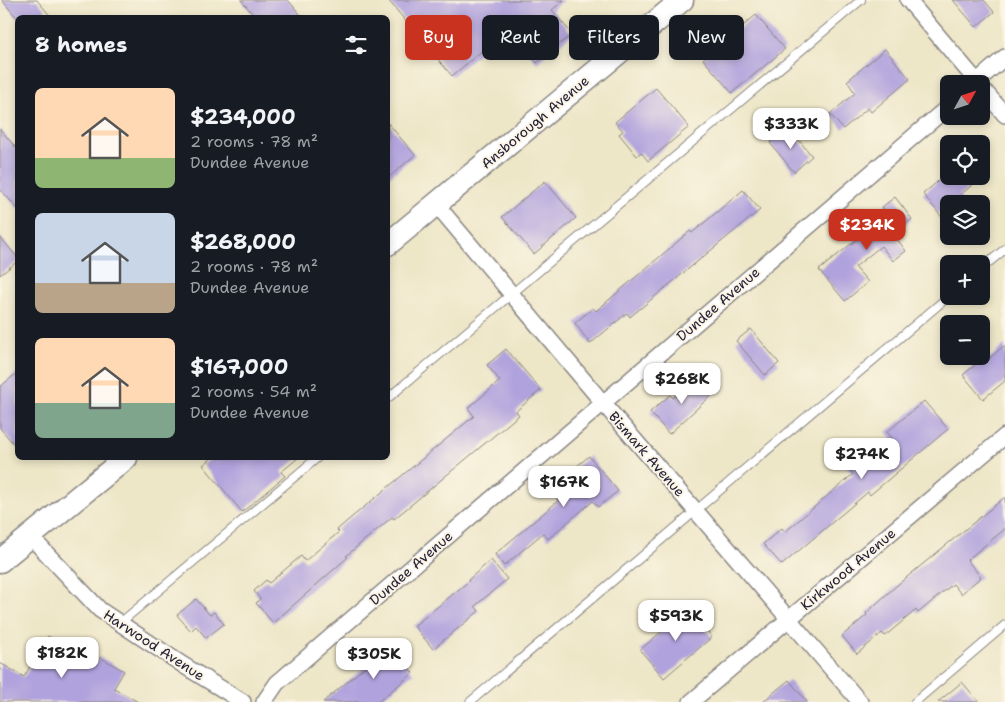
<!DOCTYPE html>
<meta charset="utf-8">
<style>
:root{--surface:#171b24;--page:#20242c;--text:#f1f3f6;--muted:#9ea1a6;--accent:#c8321e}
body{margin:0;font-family:"Shantell Sans",sans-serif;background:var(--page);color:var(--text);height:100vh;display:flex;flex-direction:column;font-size:19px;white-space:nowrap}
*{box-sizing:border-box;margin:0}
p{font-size:16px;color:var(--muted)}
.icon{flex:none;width:28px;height:28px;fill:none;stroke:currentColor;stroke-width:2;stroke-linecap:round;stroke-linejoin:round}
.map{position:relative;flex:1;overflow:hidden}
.details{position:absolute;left:15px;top:15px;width:375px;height:445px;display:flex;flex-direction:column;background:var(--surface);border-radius:8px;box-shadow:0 2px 8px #0003}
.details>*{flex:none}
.banner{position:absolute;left:405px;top:15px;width:475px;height:45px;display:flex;gap:10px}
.needle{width:32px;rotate:50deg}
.tools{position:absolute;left:940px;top:75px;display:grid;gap:10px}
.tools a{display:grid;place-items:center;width:50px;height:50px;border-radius:8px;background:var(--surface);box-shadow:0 2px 8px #0003;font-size:25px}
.price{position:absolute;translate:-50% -42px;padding:0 11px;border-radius:10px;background:#fff;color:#222;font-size:16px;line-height:32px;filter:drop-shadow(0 1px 2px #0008)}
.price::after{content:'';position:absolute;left:50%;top:30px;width:15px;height:11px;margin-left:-8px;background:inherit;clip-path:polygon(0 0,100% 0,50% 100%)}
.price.active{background:var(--accent);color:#fff}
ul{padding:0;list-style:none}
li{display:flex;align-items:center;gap:15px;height:125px;padding:0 20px}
li span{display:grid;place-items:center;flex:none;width:140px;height:100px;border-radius:8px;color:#555}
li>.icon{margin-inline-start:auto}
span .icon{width:60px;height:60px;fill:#fffc;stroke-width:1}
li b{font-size:21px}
h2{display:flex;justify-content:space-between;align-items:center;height:60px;padding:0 20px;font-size:21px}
.chip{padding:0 18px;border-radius:8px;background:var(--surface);box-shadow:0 2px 8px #0003;font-size:18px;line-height:45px}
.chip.active{background:var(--accent);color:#fff}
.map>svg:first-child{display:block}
</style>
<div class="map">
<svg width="1005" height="702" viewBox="0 0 1005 702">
<rect width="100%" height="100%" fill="#fcf5e5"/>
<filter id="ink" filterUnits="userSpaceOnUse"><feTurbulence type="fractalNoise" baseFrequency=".02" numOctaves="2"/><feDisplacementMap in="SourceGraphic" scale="10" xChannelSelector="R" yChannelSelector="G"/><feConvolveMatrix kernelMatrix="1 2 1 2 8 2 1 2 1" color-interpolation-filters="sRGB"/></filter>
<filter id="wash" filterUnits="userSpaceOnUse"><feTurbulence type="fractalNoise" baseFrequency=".0096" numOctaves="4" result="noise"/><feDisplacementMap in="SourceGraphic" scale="20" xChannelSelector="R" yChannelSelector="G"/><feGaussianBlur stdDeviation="1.12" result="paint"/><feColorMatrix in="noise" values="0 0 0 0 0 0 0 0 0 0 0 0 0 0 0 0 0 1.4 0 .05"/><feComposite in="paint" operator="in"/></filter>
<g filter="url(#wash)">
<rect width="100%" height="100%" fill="#ede6c7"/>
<g id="blocks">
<!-- building -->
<path fill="#b0a2dd" d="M 2,0 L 37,0 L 52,18 L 17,18 Z
M 241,0 L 288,0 L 303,18 L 256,18 Z
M 388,0 L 564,0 L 552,10 L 572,34 L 537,63 L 508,29 L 452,76 Z
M 953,0 L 984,0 L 994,12 L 976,27 Z
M 756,15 L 785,49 L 732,93 L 703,59 Z
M 885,49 L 910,79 L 871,112 L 868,108 L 843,129 L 830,114 L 855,93 L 847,81 Z
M 656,88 L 689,127 L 648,161 L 641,152 L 637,156 L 619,134 L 623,131 L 615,122 Z
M 388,123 L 415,155 L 388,178 Z
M 788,127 L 812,156 L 794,172 L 770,143 Z
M 0,129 L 18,150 L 18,209 L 0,189 Z
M 944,176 L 983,176 L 959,196 L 965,204 L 949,204 L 949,226 L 923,194 Z
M 545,181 L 576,218 L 534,254 L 502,217 Z
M 743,190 L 760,210 L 630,317 L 627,313 L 590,344 L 575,323 L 593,308 L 596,311 L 690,231 L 692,233 Z
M 895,197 L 912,219 L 893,234 L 906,251 L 893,261 L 881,246 L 855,267 L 868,282 L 845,301 L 819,270 L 888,214 L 882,207 Z
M 0,237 L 18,258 L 18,261 L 0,275 Z
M 751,329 L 779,363 L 765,375 L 736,341 Z
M 1005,345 L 1005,381 L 983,399 L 963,375 L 982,359 L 985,362 Z
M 506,349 L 541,390 L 516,411 L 519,415 L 394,519 L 392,517 L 346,556 L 348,557 L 273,623 L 256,603 L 260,599 L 254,591 L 266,580 L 269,583 L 301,556 L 305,561 L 339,532 L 337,530 L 346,522 L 474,416 L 468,408 L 500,381 L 487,365 Z
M 18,372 L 18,449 L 0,428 L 0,387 Z
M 699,376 L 714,393 L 669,434 L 650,412 L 670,395 L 673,398 Z
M 924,401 L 948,429 L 870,495 L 868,492 L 782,565 L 763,544 L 782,528 L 785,532 L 853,474 L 846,466 L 860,454 L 867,461 L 893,439 L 887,432 Z
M 589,456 L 618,491 L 598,507 L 593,501 L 548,539 L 543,533 L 504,566 L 495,554 L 558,501 L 557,499 L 578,481 L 570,472 Z
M 212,458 L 298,458 L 281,472 L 285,476 L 242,512 L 203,465 Z
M 1005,497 L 1005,529 L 967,560 L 981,577 L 961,594 L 953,584 L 918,613 L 916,610 L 885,636 L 882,633 L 857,654 L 842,636 L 867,615 L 866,613 L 896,586 Z
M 491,560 L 507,579 L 475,606 L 479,611 L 433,649 L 414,626 L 469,581 L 468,580 Z
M 196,599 L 210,615 L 214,612 L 224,624 L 206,638 L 196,626 L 191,631 L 177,615 Z
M 686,606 L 712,637 L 664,678 L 640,650 L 668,626 L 665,623 Z
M 48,636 L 95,665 L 100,657 L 124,671 L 114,688 L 138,702 L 0,702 L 0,663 L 24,677 Z
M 390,646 L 413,673 L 378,702 L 323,702 Z
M 789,680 L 807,702 L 763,702 L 773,693 Z
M 962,682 L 979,702 L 938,702 Z"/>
</g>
</g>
<g filter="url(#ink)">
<use href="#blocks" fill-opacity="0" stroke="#888481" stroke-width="1"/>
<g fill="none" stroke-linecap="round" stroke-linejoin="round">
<defs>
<path id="lane" d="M 981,269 L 1005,249
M 388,398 L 861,0
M 120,623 L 317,458
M 470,702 L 949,296
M 915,702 L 1005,625"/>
<path id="street" d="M 908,0 L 979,84
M 974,84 L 1005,57
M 981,87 L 1005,115
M 436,204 L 603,403 L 860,702
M 30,536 L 100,610 L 183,665 L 243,702
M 264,702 L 277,683 L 949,106
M 691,702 L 1005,436"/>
<path id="secondary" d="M 388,244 L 682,0
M 0,561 L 126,458"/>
</defs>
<!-- lane casing -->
<use href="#lane" stroke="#888481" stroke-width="10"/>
<!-- street casing -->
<use href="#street" stroke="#888481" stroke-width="18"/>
<!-- secondary casing -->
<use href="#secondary" stroke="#888481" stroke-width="25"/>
<!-- lane -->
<use href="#lane" stroke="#fff" stroke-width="8"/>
<!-- street -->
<use href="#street" stroke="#fff" stroke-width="15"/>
<!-- secondary -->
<use href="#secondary" stroke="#fff" stroke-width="22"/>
</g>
</g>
<g text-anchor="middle" stroke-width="4" stroke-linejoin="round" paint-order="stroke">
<!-- street labels -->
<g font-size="14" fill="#22223b" stroke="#fcf5e5">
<text transform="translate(535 122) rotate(-40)" y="5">Ansborough Avenue</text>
<text transform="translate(718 304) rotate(-41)" y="5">Dundee Avenue</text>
<text transform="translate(647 454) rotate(49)" y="5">Bismark Avenue</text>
<text transform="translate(411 568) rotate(-41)" y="5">Dundee Avenue</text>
<text transform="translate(848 569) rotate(-40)" y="5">Kirkwood Avenue</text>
<text transform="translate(154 645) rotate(33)" y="5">Harwood Avenue</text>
</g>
</g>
</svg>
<div class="tools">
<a><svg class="needle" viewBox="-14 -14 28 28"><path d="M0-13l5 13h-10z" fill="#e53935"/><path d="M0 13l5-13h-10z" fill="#9ea1a6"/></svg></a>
<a><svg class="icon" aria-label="locate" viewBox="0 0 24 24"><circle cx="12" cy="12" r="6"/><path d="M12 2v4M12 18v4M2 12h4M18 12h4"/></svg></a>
<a><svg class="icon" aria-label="layers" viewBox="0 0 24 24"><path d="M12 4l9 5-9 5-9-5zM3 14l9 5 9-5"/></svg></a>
<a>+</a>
<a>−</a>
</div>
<b class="price" style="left:791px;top:150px">$333K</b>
<b class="price active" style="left:867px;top:251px">$234K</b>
<b class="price" style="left:682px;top:405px">$268K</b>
<b class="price" style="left:862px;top:480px">$274K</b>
<b class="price" style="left:564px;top:508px">$167K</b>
<b class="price" style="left:676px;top:642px">$593K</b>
<b class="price" style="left:62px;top:679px">$182K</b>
<b class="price" style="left:374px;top:680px">$305K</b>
<div class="banner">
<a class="chip active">Buy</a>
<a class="chip">Rent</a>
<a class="chip">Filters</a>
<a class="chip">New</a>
</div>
<section class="details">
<h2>8 homes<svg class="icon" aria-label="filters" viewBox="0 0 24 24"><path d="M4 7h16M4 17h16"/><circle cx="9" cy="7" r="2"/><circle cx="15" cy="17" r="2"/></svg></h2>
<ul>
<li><span style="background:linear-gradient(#ffd9b3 70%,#8fb573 0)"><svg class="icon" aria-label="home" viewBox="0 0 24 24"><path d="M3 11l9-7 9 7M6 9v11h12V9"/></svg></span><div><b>$234,000</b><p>2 rooms · 78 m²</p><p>Dundee Avenue</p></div></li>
<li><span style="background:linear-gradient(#c9d6e8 70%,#b9a48a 0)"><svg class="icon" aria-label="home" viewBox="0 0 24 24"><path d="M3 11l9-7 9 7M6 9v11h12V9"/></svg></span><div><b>$268,000</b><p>2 rooms · 78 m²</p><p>Dundee Avenue</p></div></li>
<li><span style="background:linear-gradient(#ffd9b3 65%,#7fa58c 0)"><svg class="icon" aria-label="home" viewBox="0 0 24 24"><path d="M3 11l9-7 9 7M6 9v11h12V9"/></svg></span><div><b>$167,000</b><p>2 rooms · 54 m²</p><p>Dundee Avenue</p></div></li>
</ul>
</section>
</div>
